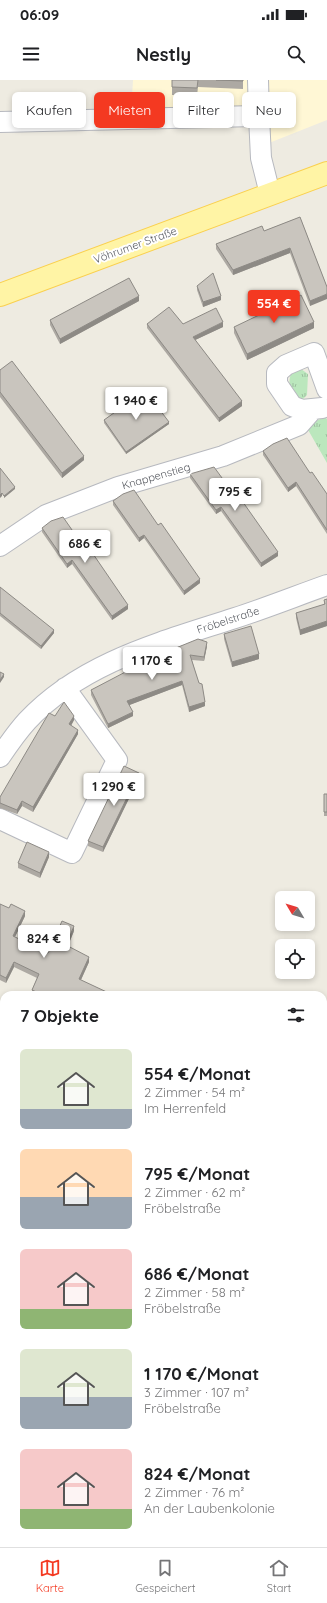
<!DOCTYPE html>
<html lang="de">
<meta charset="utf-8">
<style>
:root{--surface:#fff;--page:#f2f2f2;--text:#202124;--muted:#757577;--line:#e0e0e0;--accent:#f43921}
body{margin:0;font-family:Quicksand,sans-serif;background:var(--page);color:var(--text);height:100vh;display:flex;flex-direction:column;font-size:15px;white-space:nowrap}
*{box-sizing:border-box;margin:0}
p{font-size:13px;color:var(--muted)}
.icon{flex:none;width:22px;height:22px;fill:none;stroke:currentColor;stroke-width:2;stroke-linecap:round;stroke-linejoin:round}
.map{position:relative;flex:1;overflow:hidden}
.drawer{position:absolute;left:0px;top:911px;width:327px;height:556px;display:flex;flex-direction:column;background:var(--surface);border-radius:12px 12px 0 0;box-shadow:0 2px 6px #0003}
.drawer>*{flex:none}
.top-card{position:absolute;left:12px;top:12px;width:303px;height:36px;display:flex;gap:8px}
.needle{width:26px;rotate:308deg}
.buttons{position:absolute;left:275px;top:811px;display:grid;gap:8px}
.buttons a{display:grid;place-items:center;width:40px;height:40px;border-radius:6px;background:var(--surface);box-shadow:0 2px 6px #0003;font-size:20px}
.price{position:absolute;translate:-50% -34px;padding:0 9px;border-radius:4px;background:#fff;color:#222;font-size:13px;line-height:26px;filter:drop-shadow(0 1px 2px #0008)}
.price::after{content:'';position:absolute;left:50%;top:24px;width:12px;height:9px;margin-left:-6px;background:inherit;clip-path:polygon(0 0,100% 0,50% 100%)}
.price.current{background:var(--accent);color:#fff}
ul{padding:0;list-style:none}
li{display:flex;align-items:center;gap:12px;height:100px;padding:0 20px}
li span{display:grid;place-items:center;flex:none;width:112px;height:80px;border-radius:6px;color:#555}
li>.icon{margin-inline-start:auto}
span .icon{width:48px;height:48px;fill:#fffc;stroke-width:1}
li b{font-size:17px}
h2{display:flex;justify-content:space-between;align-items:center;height:48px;padding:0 20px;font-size:17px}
.chip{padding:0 14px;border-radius:6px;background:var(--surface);box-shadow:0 2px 6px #0003;font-size:14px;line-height:36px}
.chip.current{background:var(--accent);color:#fff}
.status{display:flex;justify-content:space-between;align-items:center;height:28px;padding:0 20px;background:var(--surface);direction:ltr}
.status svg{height:11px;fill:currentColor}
header{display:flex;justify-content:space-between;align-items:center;height:52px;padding:0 20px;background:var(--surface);font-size:18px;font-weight:700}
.dock{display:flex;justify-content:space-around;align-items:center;height:56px;border-top:1px solid var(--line);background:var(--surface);font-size:11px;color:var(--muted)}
.dock a{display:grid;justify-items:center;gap:2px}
.dock .current{color:var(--accent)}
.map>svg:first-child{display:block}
</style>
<div class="status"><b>06:09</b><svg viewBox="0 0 49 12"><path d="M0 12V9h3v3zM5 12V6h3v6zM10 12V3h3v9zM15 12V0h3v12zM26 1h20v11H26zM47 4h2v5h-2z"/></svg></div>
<header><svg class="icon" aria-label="menu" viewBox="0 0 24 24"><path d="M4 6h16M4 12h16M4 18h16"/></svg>Nestly<svg class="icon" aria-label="search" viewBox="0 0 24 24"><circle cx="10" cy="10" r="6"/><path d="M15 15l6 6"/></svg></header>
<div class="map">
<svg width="327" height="1467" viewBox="0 0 327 1467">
<defs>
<pattern id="grass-tufts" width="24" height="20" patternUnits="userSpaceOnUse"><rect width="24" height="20" fill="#bbe7bd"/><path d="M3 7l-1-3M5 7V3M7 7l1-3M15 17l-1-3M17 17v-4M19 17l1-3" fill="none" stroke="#9bbe9d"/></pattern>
</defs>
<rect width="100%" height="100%" fill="#eeebe1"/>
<!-- commercial -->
<path fill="#fff7d5" d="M 133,0 L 327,0 L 327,40 L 269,63 L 266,32 L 131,33 Z"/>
<!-- grass -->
<path fill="url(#grass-tufts)" d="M 301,289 L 308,294 L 307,315 L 303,319 C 291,319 287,303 291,294 Z
M 325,337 L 327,339 L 327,383 L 307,348 L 309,344 Z"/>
<!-- garden -->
<path fill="#bbe7bd" d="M 0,957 L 4,959 L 4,1463 L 323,1463 L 323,1096 L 327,1098 L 327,1467 L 0,1467 Z"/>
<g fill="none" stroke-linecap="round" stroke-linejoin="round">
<defs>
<path id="minor" d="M 258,0 L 259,36
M 0,42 L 259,36 L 261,78 L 270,114
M 322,328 L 302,330 L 292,326 L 277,304 L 277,293 L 286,285 L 314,273 L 327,309
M 0,466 L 46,435 L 118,407 L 223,376 L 299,345 L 313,329
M 0,677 C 8,665 17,652 27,641 C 82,582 162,562 235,538 C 266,528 296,516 327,505
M 0,739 L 72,773 L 117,680 L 65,608
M 0,938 L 4,940
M 323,1081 L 327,1082"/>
<path id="major" d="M 0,215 L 327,93"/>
</defs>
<!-- minor casing -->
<use href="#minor" stroke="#b7b9bf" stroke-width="22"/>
<!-- major casing -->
<use href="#major" stroke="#fad04e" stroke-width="24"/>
<!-- minor -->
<use href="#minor" stroke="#fff" stroke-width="20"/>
<!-- major -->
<use href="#major" stroke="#fff4a5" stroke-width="22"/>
</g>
<!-- wall -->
<path fill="#ada9a3" d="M 172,0 L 243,0 L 243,9 L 198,7 L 197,16 L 172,15 Z
M 300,137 L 327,207 L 310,226 L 290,173 L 233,195 L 216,169 L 216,164 L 264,151 Z
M 197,206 L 221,220 L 203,227 L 197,210 Z
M 139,221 L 60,264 L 50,245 L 50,240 Z
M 147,244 L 183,244 L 223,247 L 195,260 L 242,326 L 219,342 L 147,248 Z
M 234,247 L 314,248 L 247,280 L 234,253 Z
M 0,290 L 84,380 L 62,398 L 0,317 Z
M 131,319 L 169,344 L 126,374 L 104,343 L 104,340 L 131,321 Z
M 263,371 L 310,393 L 327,414 L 327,454 L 296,406 L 288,412 L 263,375 Z
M 190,394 L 236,417 L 278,476 L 261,487 L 221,431 L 216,434 L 190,398 Z
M 113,421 L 158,445 L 200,503 L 184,515 L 144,458 L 139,462 L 113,425 Z
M 42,448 L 128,529 L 112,540 L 72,484 L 67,488 L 42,452 Z
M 0,507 L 54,553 L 41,569 L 0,536 Z
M 327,519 L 327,546 L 300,555 L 296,538 L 296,533 L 324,525 L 324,520 Z
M 224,554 L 259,579 L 232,587 L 224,559 Z
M 207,566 L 204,581 L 192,580 L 205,626 L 189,632 L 182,605 L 129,625 L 133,636 L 108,648 L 91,615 L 91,610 L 166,575 L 166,572 Z
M 55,636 L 74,640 L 71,646 L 78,654 L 33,732 L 22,726 L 17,734 L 0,728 L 0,717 Z
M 139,698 L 103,772 L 88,766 L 88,761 Z
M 324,714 L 327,714 L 327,736 L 324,736 Z
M 49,777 L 40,798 L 18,788 L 18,783 Z
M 0,824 L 25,836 L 15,857 L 48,873 L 74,851 L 68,866 L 89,882 L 81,900 L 111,915 L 32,915 L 32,910 L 37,898 L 14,887 L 6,903 L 0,900 Z
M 323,983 L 327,984 L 327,1004 L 323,1003 Z
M 327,1031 L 327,1045 L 325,1044 L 325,1038 Z"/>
<!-- shaded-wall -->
<path fill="#8d8a85" d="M 290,168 L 290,173 L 233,195 L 233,190 Z
M 327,214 L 327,219 L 310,226 L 310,221 Z
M 139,216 L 139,221 L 60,264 L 60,259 Z
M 221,216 L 221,220 L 203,227 L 203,222 Z
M 223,242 L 223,247 L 193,261 L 193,257 Z
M 314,242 L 314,248 L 247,280 L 247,274 Z
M 242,321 L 242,326 L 219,342 L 219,338 Z
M 169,342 L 169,344 L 126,374 L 126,372 Z
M 84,376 L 84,380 L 62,398 L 62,393 Z
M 296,402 L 296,406 L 288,412 L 288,408 Z
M 15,407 L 15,409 L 4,418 L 4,416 Z
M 2,413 L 2,416 L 0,418 L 0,415 Z
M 221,427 L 221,431 L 216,434 L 216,430 Z
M 144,455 L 144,458 L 139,462 L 139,458 Z
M 278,472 L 278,476 L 261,487 L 261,483 Z
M 72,480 L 72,484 L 67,488 L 67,484 Z
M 200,499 L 200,503 L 184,515 L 184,511 Z
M 128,525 L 128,529 L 112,540 L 112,536 Z
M 327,541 L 327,546 L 300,555 L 300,550 Z
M 54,550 L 54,553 L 41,569 L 41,566 Z
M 207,562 L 207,566 L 204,581 L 204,577 Z
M 259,574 L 259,579 L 232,587 L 232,582 Z
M 4,594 L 4,597 L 0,603 L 0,600 Z
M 182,601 L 182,605 L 127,626 L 127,621 Z
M 205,622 L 205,626 L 189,632 L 189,627 Z
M 133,632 L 133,636 L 108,648 L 108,644 Z
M 74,636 L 74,640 L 69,649 L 69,644 Z
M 78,650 L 78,654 L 33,732 L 33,727 Z
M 139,693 L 139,698 L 103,772 L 103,767 Z
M 22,721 L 22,726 L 17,734 L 17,730 Z
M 49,772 L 49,777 L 40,798 L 40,793 Z
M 25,831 L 25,836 L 13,861 L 13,856 Z
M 74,846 L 74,851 L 66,870 L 66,865 Z
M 89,877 L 89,882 L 79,904 L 79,899 Z
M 14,882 L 14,887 L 6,903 L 6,898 Z"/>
<!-- building -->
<path fill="#c9c5be" stroke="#8d8a85" d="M 172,0 L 198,0 L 197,8 L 172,7 Z
M 216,0 L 243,0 L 243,1 Z
M 300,137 L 327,207 L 327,214 L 310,221 L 290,168 L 233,190 L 216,164 L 262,146 L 264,151 Z
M 213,193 L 221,216 L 203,222 L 197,206 Z
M 129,198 L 139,216 L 60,259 L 50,240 Z
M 301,215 L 314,242 L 247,274 L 234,247 Z
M 169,227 L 183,244 L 216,228 L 223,242 L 193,257 L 242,321 L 219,338 L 147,244 Z
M 12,281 L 84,376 L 62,393 L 0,312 L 0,290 Z
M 144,309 L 169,342 L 126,372 L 104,340 L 132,320 L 131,319 Z
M 287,358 L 310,393 L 312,392 L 327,414 L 327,450 L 296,402 L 288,408 L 263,371 L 273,364 Z
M 214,387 L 236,417 L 238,415 L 278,472 L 261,483 L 221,427 L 216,430 L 190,394 Z
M 0,388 L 15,407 L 4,416 L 2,413 L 0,415 Z
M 134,410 L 158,445 L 161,443 L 200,499 L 184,511 L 144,455 L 139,458 L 113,421 L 123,414 Z
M 63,437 L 86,470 L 89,468 L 128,525 L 112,536 L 72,480 L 67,484 L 42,448 L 51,441 Z
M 0,507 L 54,550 L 41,566 L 0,533 Z
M 327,519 L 327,541 L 300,550 L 296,533 L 325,524 L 324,520 Z
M 251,546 L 259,574 L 232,582 L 224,554 Z
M 198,559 L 207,562 L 204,577 L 190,575 L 199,603 L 202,604 L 205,622 L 189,627 L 182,601 L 127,621 L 133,632 L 108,644 L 91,610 L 133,588 L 167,575 L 166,572 Z
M 0,592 L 4,594 L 0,600 Z
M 64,622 L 74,636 L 69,644 L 78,650 L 33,727 L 22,721 L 17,730 L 0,723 L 0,717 L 49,633 L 55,636 Z
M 124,686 L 139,693 L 103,767 L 88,761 Z
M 324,714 L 327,714 L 327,732 L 324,732 Z
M 27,762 L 49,772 L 40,793 L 18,783 Z
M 0,824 L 9,828 L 11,824 L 25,831 L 13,856 L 48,873 L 62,841 L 74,846 L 66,865 L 89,877 L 79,899 L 111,914 L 110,915 L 43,915 L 32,910 L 39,894 L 14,882 L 6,898 L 0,895 Z
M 323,983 L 327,984 L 327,998 L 323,997 Z
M 327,1031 L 327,1039 L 325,1038 Z"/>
<g text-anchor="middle" stroke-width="4" stroke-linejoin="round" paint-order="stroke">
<!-- street labels -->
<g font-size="11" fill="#5a5d63" stroke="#fff">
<text transform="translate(135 165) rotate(-20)" y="4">Vöhrumer Straße</text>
<text transform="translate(156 396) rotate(-16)" y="4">Knappenstieg</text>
<text transform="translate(228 540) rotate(-18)" y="4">Fröbelstraße</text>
</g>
</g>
</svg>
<div class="buttons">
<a><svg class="needle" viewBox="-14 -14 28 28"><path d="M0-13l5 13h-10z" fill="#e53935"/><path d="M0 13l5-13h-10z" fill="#757577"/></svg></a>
<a><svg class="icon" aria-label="locate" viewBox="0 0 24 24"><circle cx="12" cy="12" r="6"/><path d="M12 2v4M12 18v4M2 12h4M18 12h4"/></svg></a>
</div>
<b class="price current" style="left:274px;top:244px">554 €</b>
<b class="price" style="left:136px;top:341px">1 940 €</b>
<b class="price" style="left:235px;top:432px">795 €</b>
<b class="price" style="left:85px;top:484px">686 €</b>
<b class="price" style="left:152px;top:601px">1 170 €</b>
<b class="price" style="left:114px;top:727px">1 290 €</b>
<b class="price" style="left:44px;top:879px">824 €</b>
<div class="top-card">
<a class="chip">Kaufen</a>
<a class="chip current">Mieten</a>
<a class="chip">Filter</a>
<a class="chip">Neu</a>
</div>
<section class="drawer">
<h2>7 Objekte<svg class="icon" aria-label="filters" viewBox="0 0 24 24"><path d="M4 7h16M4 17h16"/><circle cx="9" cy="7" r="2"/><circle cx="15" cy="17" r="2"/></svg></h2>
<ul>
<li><span style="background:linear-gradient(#dfe7d0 75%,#9aa5b1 0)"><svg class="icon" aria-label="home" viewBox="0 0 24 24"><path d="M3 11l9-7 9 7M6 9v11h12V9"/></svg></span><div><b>554 €/Monat</b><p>2 Zimmer · 54 m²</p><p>Im Herrenfeld</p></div></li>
<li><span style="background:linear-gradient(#ffd9b3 60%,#9aa5b1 0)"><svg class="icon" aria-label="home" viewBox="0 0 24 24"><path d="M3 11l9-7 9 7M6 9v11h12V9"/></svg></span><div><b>795 €/Monat</b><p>2 Zimmer · 62 m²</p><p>Fröbelstraße</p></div></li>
<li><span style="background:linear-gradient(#f6c9c9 75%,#8fb573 0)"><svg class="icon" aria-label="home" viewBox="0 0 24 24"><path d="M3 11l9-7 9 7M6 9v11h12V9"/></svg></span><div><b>686 €/Monat</b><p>2 Zimmer · 58 m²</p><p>Fröbelstraße</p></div></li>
<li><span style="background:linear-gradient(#dfe7d0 60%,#9aa5b1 0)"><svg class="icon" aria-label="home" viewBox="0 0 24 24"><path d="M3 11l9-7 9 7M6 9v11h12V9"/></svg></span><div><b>1 170 €/Monat</b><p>3 Zimmer · 107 m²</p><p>Fröbelstraße</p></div></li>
<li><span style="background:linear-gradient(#f6c9c9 75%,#8fb573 0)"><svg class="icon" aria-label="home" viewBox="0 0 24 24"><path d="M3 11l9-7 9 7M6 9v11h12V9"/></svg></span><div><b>824 €/Monat</b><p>2 Zimmer · 76 m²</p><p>An der Laubenkolonie</p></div></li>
</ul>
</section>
</div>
<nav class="dock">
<a class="current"><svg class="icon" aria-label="map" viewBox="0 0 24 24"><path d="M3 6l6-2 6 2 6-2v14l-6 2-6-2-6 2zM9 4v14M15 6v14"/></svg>Karte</a>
<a><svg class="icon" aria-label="saved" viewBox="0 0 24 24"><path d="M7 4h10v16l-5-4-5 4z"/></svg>Gespeichert</a>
<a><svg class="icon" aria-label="home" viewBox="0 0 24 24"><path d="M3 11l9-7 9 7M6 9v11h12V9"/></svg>Start</a>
</nav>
